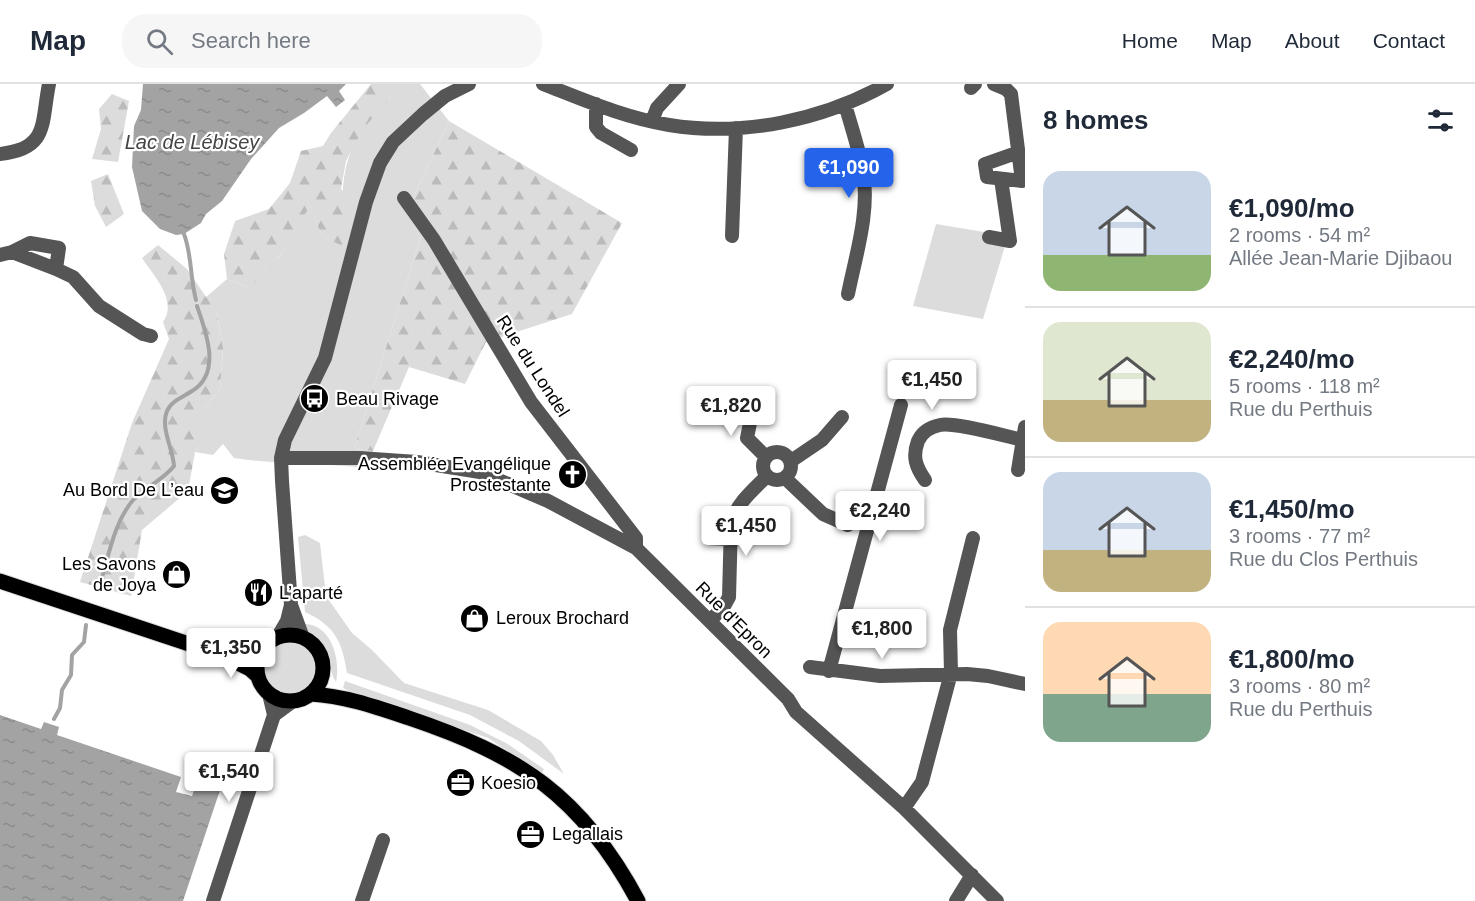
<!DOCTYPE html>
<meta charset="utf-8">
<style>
:root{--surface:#fff;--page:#f6f6f7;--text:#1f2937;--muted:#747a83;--line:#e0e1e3;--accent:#2563eb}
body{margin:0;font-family:Helvetica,sans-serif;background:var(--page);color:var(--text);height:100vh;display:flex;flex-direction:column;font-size:22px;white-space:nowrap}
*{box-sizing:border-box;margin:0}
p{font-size:20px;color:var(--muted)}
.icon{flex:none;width:33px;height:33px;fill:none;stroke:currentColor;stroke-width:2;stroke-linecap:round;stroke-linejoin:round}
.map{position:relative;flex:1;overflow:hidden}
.drawer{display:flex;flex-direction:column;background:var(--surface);width:450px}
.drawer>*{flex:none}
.price{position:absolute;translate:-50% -51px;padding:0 14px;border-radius:6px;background:#fff;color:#222;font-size:20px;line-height:39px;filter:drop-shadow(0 2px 3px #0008)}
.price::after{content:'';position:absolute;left:50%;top:36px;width:18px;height:14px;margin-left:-9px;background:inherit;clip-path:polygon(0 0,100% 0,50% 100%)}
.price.current{background:var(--accent);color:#fff}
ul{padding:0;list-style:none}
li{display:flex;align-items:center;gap:18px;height:150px;padding:0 18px}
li+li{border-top:2px solid var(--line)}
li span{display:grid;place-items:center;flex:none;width:168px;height:120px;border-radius:18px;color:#555}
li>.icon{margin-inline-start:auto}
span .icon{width:72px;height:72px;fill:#fffc;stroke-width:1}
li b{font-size:26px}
h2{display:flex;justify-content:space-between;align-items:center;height:72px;padding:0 18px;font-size:26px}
header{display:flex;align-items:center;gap:36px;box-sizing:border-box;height:84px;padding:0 30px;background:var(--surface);border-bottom:2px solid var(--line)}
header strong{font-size:28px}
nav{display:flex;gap:33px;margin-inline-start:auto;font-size:21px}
.search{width:420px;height:54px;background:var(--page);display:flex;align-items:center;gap:15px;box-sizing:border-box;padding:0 21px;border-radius:24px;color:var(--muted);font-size:22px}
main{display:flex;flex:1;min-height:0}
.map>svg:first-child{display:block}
</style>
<header>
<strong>Map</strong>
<div class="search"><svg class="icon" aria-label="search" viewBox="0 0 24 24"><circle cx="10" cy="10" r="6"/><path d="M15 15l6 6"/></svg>Search here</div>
<nav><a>Home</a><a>Map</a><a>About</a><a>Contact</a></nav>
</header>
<main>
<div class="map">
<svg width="1025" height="817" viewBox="0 0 1025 817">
<defs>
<pattern id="forest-firs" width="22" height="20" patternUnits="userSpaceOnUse" patternTransform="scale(1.5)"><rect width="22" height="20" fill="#dcdcdc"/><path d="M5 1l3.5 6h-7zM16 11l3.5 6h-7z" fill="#bbb"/></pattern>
<pattern id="water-ripples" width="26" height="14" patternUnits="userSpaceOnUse" patternTransform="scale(1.5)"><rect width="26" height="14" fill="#a3a3a3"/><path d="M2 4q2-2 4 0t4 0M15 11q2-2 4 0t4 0" fill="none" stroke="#8b8b8b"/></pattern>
</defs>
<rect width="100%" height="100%" fill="#fff"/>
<!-- green -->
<path fill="#dcdcdc" d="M 402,0 L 420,0 L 449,37 L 406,129 L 422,149 L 354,365 L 373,367 L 371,385 C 325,378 280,381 234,374 L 223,360 L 213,371 L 195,368 L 201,360 L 201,328 L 220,306 L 223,264 L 217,229 L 205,214 L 227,195 L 247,203 L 279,173 L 310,121 L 321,150 L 343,162 C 342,121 338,82 362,46 C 373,29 389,15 402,0 Z
M 936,140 L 1008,152 L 983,235 L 913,222 Z
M 305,451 L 320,459 L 326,512 L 352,549 L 372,566 L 404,599 L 488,626 L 541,657 L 553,671 L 564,690 L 519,657 L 470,631 L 347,589 C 342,557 335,542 305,528 L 298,453 Z
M 302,540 C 331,538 341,575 336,598 C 329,588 331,576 325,565 C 320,555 308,550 302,540 Z
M264 584a26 26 0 1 1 52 0a26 26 0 1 1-52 0Z
M 345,597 L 470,641 L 506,659 L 544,685 L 542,689 L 488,654 L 349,607 L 343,604 Z"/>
<!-- forest -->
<path fill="url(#forest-firs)" d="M 371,0 L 402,0 L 362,46 L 346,77 L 341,105 L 355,122 L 343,163 L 321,150 L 310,122 C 291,151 278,185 247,203 L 227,195 L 224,170 L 235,137 L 269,125 L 290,99 L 301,67 L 323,62 L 331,49 Z
M 112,10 L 129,17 L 118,78 L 92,75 L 101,45 L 99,25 Z
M 449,37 L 622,139 L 572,230 L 486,258 L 465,300 L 409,283 L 373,367 L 354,365 L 422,149 L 406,129 Z
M 108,90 L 124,130 L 106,143 L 95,122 L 91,97 Z
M 158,161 L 187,185 L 217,229 L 223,264 L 220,306 L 201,328 L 201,360 L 195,368 L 188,407 L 142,446 L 131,512 L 80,498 L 132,339 L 169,255 L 163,238 C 178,217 154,192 142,174 Z"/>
<!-- water -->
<path fill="url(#water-ripples)" d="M 143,0 L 346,0 L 339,7 L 345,16 L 336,23 L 327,12 L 304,29 L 279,44 L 251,75 L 222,117 L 206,130 L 201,139 L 184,150 L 176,151 L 160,145 L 142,127 L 132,83 L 134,42 L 141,26 Z
M 0,631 L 41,645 L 44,638 L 59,643 L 57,651 L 181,693 L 176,708 L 192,712 L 197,698 L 220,706 L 183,817 L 0,817 Z"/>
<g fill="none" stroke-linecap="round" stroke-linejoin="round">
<!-- stream -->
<path stroke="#a3a3a3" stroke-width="4" d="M 184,150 C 192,171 190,194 196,216
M 101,497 C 109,470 115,436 134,415 C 147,402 163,396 174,382 C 173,365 160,343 167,327 C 171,317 183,313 192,307 C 222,289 206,248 197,222
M 54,635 L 60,624 L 62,606 L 71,591 L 72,571 L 84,558 L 86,541"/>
<defs>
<path id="major" d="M 0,497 L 222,571 L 250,585 L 258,592
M257 584a33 33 0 1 1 66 0a33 33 0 1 1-66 0Z
M 223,571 L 264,564
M 311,610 C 345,612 376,623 409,634 C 519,671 582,712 638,817"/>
</defs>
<!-- major casing -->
<use href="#major" stroke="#dbdbdb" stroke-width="17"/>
<!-- minor -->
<path stroke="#555" stroke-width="14" d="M 543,0 C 584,16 625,34 669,41 C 743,53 823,36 887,0
M 994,0 L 1006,5 L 1011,10 L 1022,97 L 987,93 L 985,80 L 1019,68
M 971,4 L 975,0
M 596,20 L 596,43 L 601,49 L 631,66
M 845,20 C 851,42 859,65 863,87 C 870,128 856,170 848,210
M 652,37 L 657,24 L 679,0
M 0,70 C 49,65 41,39 49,0
M 404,114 L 434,156 L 531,318 L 636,454 L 636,464
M 732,152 L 736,44
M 989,153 L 1010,157 L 1001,95
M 12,168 L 56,185
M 0,171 L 12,168 L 30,159 L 59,164 L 56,185 L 73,193 L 99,222 L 143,250 L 151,252
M 754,319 L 747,354 L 766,373
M763 382a14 14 0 1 1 28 0a14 14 0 1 1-28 0Z
M 281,374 L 359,374 L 417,378 L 480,388 L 548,417 L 636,464 L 788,615 L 796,628 L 904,724 L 997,817
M 791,377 L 822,356 L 842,333
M 1018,386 L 1025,343
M 785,394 L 823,430 L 848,441
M 925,396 C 916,383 912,373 918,357 C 922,348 930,343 940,341 C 956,338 1004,352 1023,356
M 709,454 L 730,455
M 710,537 L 724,522 L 729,513 L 731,439 C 737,419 753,406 767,392
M 277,554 L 287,537 L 291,521
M 303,554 L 291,521 L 282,397 L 281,374 L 285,356 L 325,274 L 366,118 L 380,79 L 393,58 L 423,30 L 445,12 L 469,0
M 810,583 L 880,592 L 967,590 L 988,592 L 1025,600
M 829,587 L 901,321
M 269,610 L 274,631
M 274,631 L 293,617
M 904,724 L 922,698 L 951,589 L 950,546 L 973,454
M 213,817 L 274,631
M 362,817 L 383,756
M 956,817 L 972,791"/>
<!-- major -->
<use href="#major" stroke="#000" stroke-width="15"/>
</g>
<!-- icons -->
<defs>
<symbol id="bus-disc" viewBox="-11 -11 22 22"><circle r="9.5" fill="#000" stroke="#fff"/><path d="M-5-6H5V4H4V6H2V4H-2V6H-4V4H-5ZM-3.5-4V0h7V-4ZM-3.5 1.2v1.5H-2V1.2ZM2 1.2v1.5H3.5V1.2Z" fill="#fff"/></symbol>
<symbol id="church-disc" viewBox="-11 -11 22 22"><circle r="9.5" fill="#000" stroke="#fff"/><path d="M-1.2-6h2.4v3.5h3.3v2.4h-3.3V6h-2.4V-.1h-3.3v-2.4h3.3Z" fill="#fff"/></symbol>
<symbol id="school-disc" viewBox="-11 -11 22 22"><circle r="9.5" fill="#000" stroke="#fff"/><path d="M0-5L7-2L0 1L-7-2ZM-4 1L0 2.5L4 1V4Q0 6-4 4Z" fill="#fff"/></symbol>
<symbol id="shop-disc" viewBox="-11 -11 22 22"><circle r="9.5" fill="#000" stroke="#fff"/><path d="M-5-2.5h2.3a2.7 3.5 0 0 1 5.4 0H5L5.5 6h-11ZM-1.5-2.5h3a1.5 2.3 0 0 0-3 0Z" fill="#fff"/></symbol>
<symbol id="restaurant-disc" viewBox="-11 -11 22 22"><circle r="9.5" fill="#000" stroke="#fff"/><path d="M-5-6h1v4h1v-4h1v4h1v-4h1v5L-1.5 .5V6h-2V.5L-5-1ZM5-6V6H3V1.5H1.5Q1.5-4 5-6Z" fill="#fff"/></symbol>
<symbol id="office-disc" viewBox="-11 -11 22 22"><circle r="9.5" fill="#000" stroke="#fff"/><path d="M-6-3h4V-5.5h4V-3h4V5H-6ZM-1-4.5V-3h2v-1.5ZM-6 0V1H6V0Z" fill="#fff"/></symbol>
</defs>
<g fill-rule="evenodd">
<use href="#bus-disc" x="298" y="298" width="33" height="33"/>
<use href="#church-disc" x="556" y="374" width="33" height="33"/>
<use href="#school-disc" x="208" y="390" width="33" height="33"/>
<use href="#shop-disc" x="160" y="474" width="33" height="33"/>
<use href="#restaurant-disc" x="242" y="492" width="33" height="33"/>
<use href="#shop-disc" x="458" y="518" width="33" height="33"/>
<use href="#office-disc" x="444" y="682" width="33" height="33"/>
<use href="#office-disc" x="514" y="734" width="33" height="33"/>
</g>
<g text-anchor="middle" stroke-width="4.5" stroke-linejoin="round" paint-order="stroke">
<!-- street labels -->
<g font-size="18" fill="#000" stroke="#fff">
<text transform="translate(533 282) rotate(57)" y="6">Rue du Londel</text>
<text transform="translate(734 536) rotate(45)" y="6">Rue d'Epron</text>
</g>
<!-- poi labels -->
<g font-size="18" fill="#000" stroke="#fff" text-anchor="start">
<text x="336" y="321">Beau Rivage</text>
<text x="551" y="386" text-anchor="end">Assemblée Evangélique<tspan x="551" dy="21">Prostestante</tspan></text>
<text x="204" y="412" text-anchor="end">Au Bord De L’eau</text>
<text x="156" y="486" text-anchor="end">Les Savons<tspan x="156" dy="21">de Joya</tspan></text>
<text x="279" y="515">L’aparté</text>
<text x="496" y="540">Leroux Brochard</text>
<text x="481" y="705">Koesio</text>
<text x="552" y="756">Legallais</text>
</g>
<!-- water labels -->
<g font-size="20" font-style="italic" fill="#444" stroke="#fff">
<text x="192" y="65">Lac de Lébisey</text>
</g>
</g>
</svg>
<b class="price current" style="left:849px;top:115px">€1,090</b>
<b class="price" style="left:932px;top:327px">€1,450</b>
<b class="price" style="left:731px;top:353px">€1,820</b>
<b class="price" style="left:880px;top:458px">€2,240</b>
<b class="price" style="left:746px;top:473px">€1,450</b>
<b class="price" style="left:882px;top:576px">€1,800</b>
<b class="price" style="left:231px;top:595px">€1,350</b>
<b class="price" style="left:229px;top:719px">€1,540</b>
</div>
<section class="drawer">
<h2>8 homes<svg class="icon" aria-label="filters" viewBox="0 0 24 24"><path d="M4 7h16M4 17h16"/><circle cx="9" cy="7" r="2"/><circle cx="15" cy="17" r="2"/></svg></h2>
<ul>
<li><span style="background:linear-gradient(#c9d6e8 70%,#8fb573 0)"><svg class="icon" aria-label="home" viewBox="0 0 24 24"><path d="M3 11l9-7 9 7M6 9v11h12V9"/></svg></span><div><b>€1,090/mo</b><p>2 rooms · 54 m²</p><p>Allée Jean-Marie Djibaou</p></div></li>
<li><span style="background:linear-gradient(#dfe7d0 65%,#c2b280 0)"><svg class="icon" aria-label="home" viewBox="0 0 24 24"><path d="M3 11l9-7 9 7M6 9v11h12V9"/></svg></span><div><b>€2,240/mo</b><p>5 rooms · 118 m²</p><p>Rue du Perthuis</p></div></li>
<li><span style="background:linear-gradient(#c9d6e8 65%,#c2b280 0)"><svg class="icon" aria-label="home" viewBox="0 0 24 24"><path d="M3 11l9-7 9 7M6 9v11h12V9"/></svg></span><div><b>€1,450/mo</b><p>3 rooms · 77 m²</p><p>Rue du Clos Perthuis</p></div></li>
<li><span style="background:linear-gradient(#ffd9b3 60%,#7fa58c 0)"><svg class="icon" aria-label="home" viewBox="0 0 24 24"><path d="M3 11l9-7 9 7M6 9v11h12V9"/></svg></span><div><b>€1,800/mo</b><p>3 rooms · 80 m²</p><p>Rue du Perthuis</p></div></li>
</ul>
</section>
</main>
